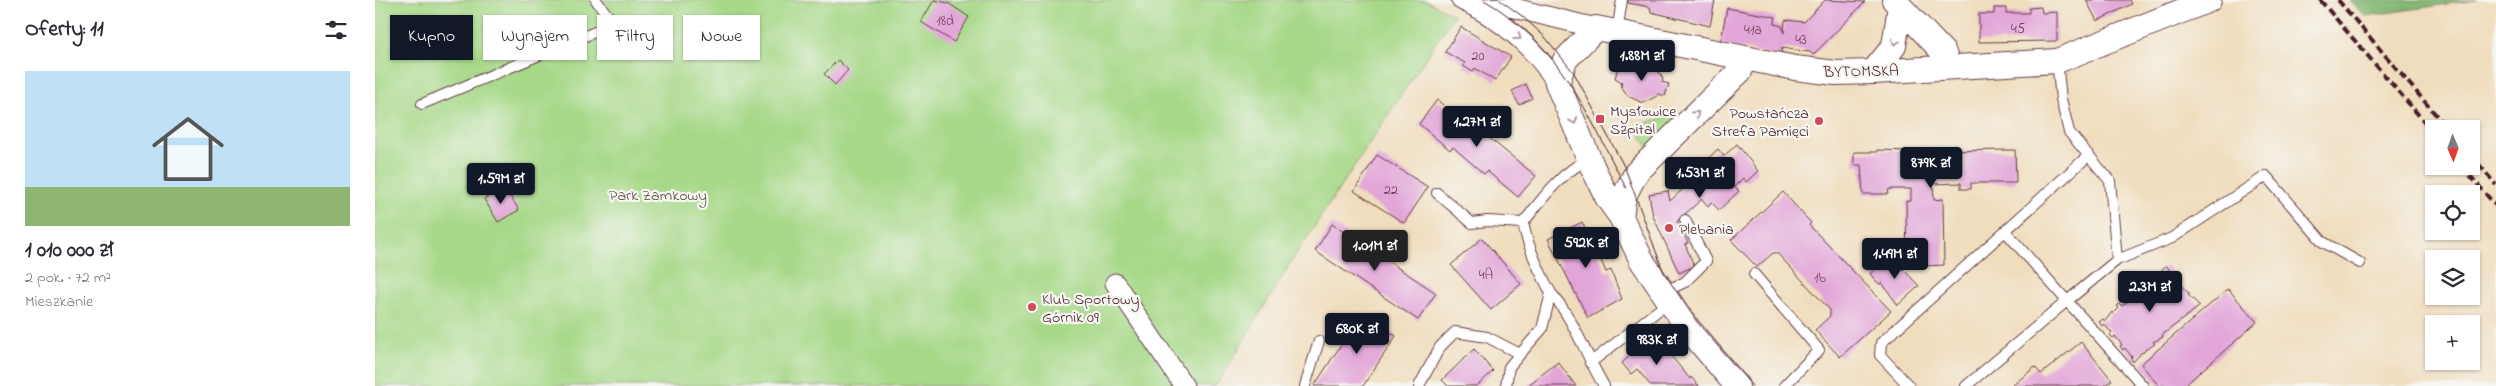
<!DOCTYPE html>
<html lang="pl">
<meta charset="utf-8">
<style>
:root{--surface:#fff;--page:#f2f2f3;--text:#2b2b33;--muted:#7c7c81;--accent:#111827}
body{margin:0;font-family:"Indie Flower",sans-serif;background:var(--page);color:var(--text);height:100vh;display:flex;flex-direction:column;font-size:19px;white-space:nowrap}
*{box-sizing:border-box;margin:0}
p{font-size:16px;color:var(--muted)}
.icon{flex:none;width:28px;height:28px;fill:none;stroke:currentColor;stroke-width:2;stroke-linecap:round;stroke-linejoin:round}
.map{position:relative;flex:1;overflow:hidden}
.panel{display:flex;flex-direction:column;background:var(--surface);width:375px}
.panel>*{flex:none}
.hud{position:absolute;left:15px;top:15px;width:475px;height:45px;display:flex;gap:10px}
.needle{width:32px;rotate:178deg}
.buttons{position:absolute;left:2050px;top:120px;display:grid;gap:10px}
.buttons a{display:grid;place-items:center;width:55px;height:55px;border-radius:0px;background:var(--surface);box-shadow:0 1px 4px #0004;font-size:25px}
.price{position:absolute;translate:-50% -42px;padding:0 11px;border-radius:5px;background:var(--accent);color:#fff;font-size:16px;line-height:32px;filter:drop-shadow(0 1px 2px #0008)}
.price::after{content:'';position:absolute;left:50%;top:30px;width:15px;height:11px;margin-left:-8px;background:inherit;clip-path:polygon(0 0,100% 0,50% 100%)}
.price.active{background:#222;color:#fff}
ul{padding:0;list-style:none}
li{display:grid;align-content:center;gap:10px;height:265px;padding:0 25px}
li span{display:grid;place-items:center;height:155px;border-radius:0px;color:#555}
li>.icon{margin-inline-start:auto}
span .icon{width:90px;height:90px;fill:#fffc;stroke-width:1}
li b{font-size:21px}
h2{display:flex;justify-content:space-between;align-items:center;height:60px;padding:0 25px;font-size:21px}
.chip{padding:0 18px;border-radius:0px;background:var(--surface);box-shadow:0 1px 4px #0004;font-size:18px;line-height:45px}
.chip.active{background:var(--accent);color:#fff}
main{display:flex;flex:1;min-height:0}
.map>svg:first-child{display:block}
</style>
<main>
<section class="panel">
<h2>Oferty: 11<svg class="icon" aria-label="filters" viewBox="0 0 24 24"><path d="M4 7h16M4 17h16"/><circle cx="9" cy="7" r="2"/><circle cx="15" cy="17" r="2"/></svg></h2>
<ul>
<li><span style="background:linear-gradient(#bfe0f5 75%,#8fb573 0)"><svg class="icon" aria-label="home" viewBox="0 0 24 24"><path d="M3 11l9-7 9 7M6 9v11h12V9"/></svg></span><div><b>1 010 000 zł</b><p>2 pok. · 72 m²</p><p>Mieszkanie</p></div></li>
</ul>
</section>
<div class="map">
<svg width="2121" height="386" viewBox="0 0 2121 386">
<rect width="100%" height="100%" fill="#f6f6f2"/>
<filter id="ink" filterUnits="userSpaceOnUse"><feTurbulence type="fractalNoise" baseFrequency=".02" numOctaves="2"/><feDisplacementMap in="SourceGraphic" scale="10" xChannelSelector="R" yChannelSelector="G"/><feConvolveMatrix kernelMatrix="1 2 1 2 8 2 1 2 1" color-interpolation-filters="sRGB"/></filter>
<filter id="wash" filterUnits="userSpaceOnUse"><feTurbulence type="fractalNoise" baseFrequency=".0096" numOctaves="4" result="noise"/><feDisplacementMap in="SourceGraphic" scale="20" xChannelSelector="R" yChannelSelector="G"/><feGaussianBlur stdDeviation="1.12" result="paint"/><feColorMatrix in="noise" values="0 0 0 0 0 0 0 0 0 0 0 0 0 0 0 0 0 1.4 0 .05"/><feComposite in="paint" operator="in"/></filter>
<g filter="url(#wash)">
<rect width="100%" height="100%" fill="#f0ddbd"/>
<!-- green -->
<path fill="#a6d887" stroke="#787c59" d="M 0,0 L 1050,0 L 1079,15 L 919,257 L 841,386 L 0,386 Z
M 1314,111 L 1274,149 L 1268,140 L 1264,127 L 1266,124 Z"/>
<!-- forest -->
<path fill="#84b874" stroke="#676c50" d="M 1975,0 L 2101,0 L 1990,16 Z"/>
<g id="blocks">
<!-- building -->
<path fill="#e2a5d8" d="M 559,0 L 573,3 L 594,17 L 579,42 L 546,22 Z
M 1253,0 L 1340,0 L 1335,26 L 1276,12 L 1275,7 L 1253,3 Z
M 1450,0 L 1490,2 L 1438,55 L 1435,52 L 1407,48 L 1405,57 L 1345,44 L 1352,8 L 1401,17 L 1399,24 L 1407,26 L 1409,33 L 1410,20 L 1429,22 Z
M 1711,0 L 1755,0 L 1757,4 L 1722,21 Z
M 1666,7 L 1667,13 L 1682,12 L 1682,41 L 1604,42 L 1604,14 L 1619,14 L 1619,8 L 1631,8 L 1631,13 L 1654,13 L 1654,8 Z
M 1086,27 L 1136,57 L 1120,81 L 1100,68 L 1098,72 L 1088,66 L 1090,63 L 1070,52 Z
M 463,60 L 473,70 L 460,85 L 449,74 Z
M 1267,61 L 1282,68 L 1288,79 L 1287,82 L 1294,84 L 1290,96 L 1283,94 L 1282,96 L 1268,103 L 1253,96 L 1246,86 L 1247,82 L 1240,78 L 1243,67 L 1252,68 L 1252,66 Z
M 1151,84 L 1157,98 L 1144,105 L 1137,91 Z
M 1062,100 L 1094,127 L 1097,124 L 1161,176 L 1143,197 L 1112,171 L 1109,174 L 1078,147 L 1075,150 L 1044,124 Z
M 1362,144 L 1383,171 L 1371,182 L 1368,178 L 1359,187 L 1364,191 L 1344,210 L 1336,202 L 1333,206 L 1327,199 L 1302,221 L 1313,243 L 1310,244 L 1319,266 L 1304,273 L 1278,216 L 1274,194 L 1293,191 L 1295,201 L 1333,166 L 1329,162 L 1343,149 L 1349,156 Z
M 1502,150 L 1536,151 L 1536,159 L 1558,159 L 1558,151 L 1640,150 L 1641,183 L 1596,183 L 1596,189 L 1586,189 L 1586,183 L 1558,184 L 1559,200 L 1568,199 L 1569,265 L 1532,267 L 1531,201 L 1536,201 L 1536,189 L 1514,189 L 1513,194 L 1488,194 L 1486,165 L 1479,165 L 1479,152 L 1502,152 Z
M 1002,155 L 1053,187 L 1029,223 L 979,191 Z
M 129,187 L 144,210 L 123,222 L 109,199 Z
M 1408,192 L 1436,223 L 1434,225 L 1516,311 L 1465,357 L 1440,330 L 1455,316 L 1455,310 L 1402,253 L 1398,253 L 1382,267 L 1356,240 Z
M 1207,222 L 1214,235 L 1218,233 L 1224,247 L 1221,249 L 1231,272 L 1236,270 L 1247,299 L 1213,318 L 1173,239 Z
M 957,224 L 1061,293 L 1043,320 L 940,251 Z
M 1107,238 L 1146,284 L 1116,310 L 1076,265 Z
M 1515,255 L 1544,286 L 1523,305 L 1507,283 L 1505,284 L 1502,282 L 1495,274 Z
M 1791,265 L 1804,284 L 1815,294 L 1813,295 L 1825,306 L 1787,335 L 1788,337 L 1778,342 L 1780,344 L 1771,349 L 1768,353 L 1767,352 L 1758,362 L 1756,358 L 1757,357 L 1750,348 L 1748,350 L 1745,346 L 1747,345 L 1740,336 L 1738,338 L 1735,335 L 1737,333 L 1729,324 L 1727,326 L 1724,322 L 1728,319 L 1730,321 L 1737,312 L 1738,314 L 1744,308 L 1742,306 L 1745,304 L 1747,306 L 1753,301 L 1751,298 L 1753,296 L 1754,298 L 1764,287 L 1766,290 L 1772,284 L 1770,282 L 1773,280 L 1774,282 L 1781,273 L 1783,275 Z
M 1853,289 L 1882,322 L 1809,386 L 1784,386 L 1766,364 Z
M 987,313 L 1021,336 L 988,386 L 939,386 Z
M 1277,336 L 1286,346 L 1287,345 L 1315,379 L 1316,377 L 1324,386 L 1276,386 L 1262,369 L 1256,374 L 1247,363 Z
M 1706,342 L 1737,380 L 1729,386 L 1637,386 L 1660,367 L 1666,374 Z
M 1099,349 L 1118,371 L 1102,386 L 1073,386 L 1067,380 Z
M 1183,362 L 1201,386 L 1152,386 Z"/>
</g>
</g>
<g filter="url(#ink)">
<use href="#blocks" fill-opacity="0" stroke="#633c41" stroke-width="1"/>
<g fill="none" stroke-linecap="round" stroke-linejoin="round">
<defs>
<path id="service" d="M 1242,32 L 1247,0
M 1682,61 L 1686,99 L 1694,132 L 1735,181 L 1742,260
M 47,104 L 239,24 L 221,0
M 1062,193 L 1097,223 L 1112,221 L 1148,223
M 1379,274 L 1444,350 L 1409,386
M 1288,292 L 1310,282 L 1331,261 L 1310,220
M 1176,293 C 1199,319 1211,356 1229,386
M 1215,363 L 1294,302
M 930,386 L 944,341
M 1044,386 L 1065,347 L 1080,332 L 1112,337 L 1145,354 L 1167,329 L 1176,293 C 1164,271 1153,248 1148,223 C 1168,198 1185,173 1214,159
M 1131,386 L 1134,367 L 1145,354
M 1534,386 L 1505,355 L 1506,343 L 1713,156
M 1591,386 L 1692,301 L 1630,231
M 1768,386 L 1692,301 L 1742,260 L 1797,238 L 1891,176 L 1948,242 L 1985,263"/>
<path id="minor" d="M 1086,0 C 1126,19 1158,46 1182,83
M 1104,8 L 1135,7 L 1221,28
M 740,283 L 809,386"/>
<path id="tertiary" d="M 1519,0 L 1569,53 L 1573,67
M 1498,72 L 1519,46 L 1525,6
M 1246,217 L 1249,196 L 1261,173 L 1365,71 L 1370,59
M 1362,386 L 1312,327 L 1267,261 L 1246,217 L 1233,199 L 1218,168 L 1182,83 L 1190,60 L 1221,28 L 1420,68 L 1461,73 L 1498,72 L 1682,61 L 1834,0"/>
</defs>
<!-- service casing -->
<use href="#service" stroke="#633c41" stroke-width="12"/>
<!-- minor casing -->
<use href="#minor" stroke="#633c41" stroke-width="21"/>
<!-- tertiary casing -->
<use href="#tertiary" stroke="#633c41" stroke-width="26"/>
<!-- service -->
<use href="#service" stroke="#fff" stroke-width="10"/>
<!-- minor -->
<use href="#minor" stroke="#fff" stroke-width="19"/>
<!-- tertiary -->
<use href="#tertiary" stroke="#fff" stroke-width="24"/>
<!-- tram -->
<path stroke="#4a1f2b" stroke-width="1" d="M 1109,0 C 1185,43 1213,115 1251,188
M 1125,0 L 1147,16 L 1170,37 L 1199,73 L 1250,168 L 1289,273 L 1322,322 L 1377,386"/>
<!-- rail -->
<path stroke="#4a1f2b" stroke-width="4" stroke-dasharray="8 4" stroke-linecap="butt" d="M 1945,0 L 2059,133
M 1963,0 L 2073,129
M 2096,155 L 2121,185
M 2087,166 L 2121,206"/>
</g>
<!-- one-way arrows -->
<defs><path id="oneway-chevron" d="M-2-3.5L2.5 0L-2 3.5" fill="none" stroke-width="1.6" stroke-linecap="round" stroke-linejoin="round" transform="scale(1.25)"/></defs>
<g stroke="#ae9aa0">
<use href="#oneway-chevron" transform="translate(1143 37) rotate(36)"/>
<use href="#oneway-chevron" transform="translate(1520 42) rotate(111)"/>
<use href="#oneway-chevron" transform="translate(1321 114) rotate(-44)"/>
<use href="#oneway-chevron" transform="translate(1199 121) rotate(68)"/>
</g>
</g>
<!-- markers -->
<g fill="#d1495b" stroke="#f6f6f2" stroke-width="2">
<rect x="1220" y="114" width="10" height="10" rx="2.5"/>
<circle cx="1444" cy="121" r="5"/>
<circle cx="1294" cy="228" r="5"/>
<circle cx="657" cy="307" r="5"/>
</g>
<g text-anchor="middle" stroke-width="4.5" stroke-linejoin="round" paint-order="stroke">
<!-- number labels -->
<g font-size="14" fill="#704056">
<text x="570" y="25">18d</text>
<text x="1643" y="33">45</text>
<text x="1378" y="34">41a</text>
<text x="1426" y="44">43</text>
<text x="1103" y="60">20</text>
<text x="1016" y="194">22</text>
<text x="1111" y="279">4A</text>
<text x="1445" y="282">1b</text>
</g>
<!-- street labels -->
<g font-size="16" fill="#4a1f2b" stroke="#f6f6f2">
<text transform="translate(1486 70) rotate(-1)" y="6">BYTOMSKA</text>
</g>
<!-- poi labels -->
<g font-size="16" fill="#4a1f2b" stroke="#f6f6f2" text-anchor="start">
<text x="1235" y="116">Mysłowice<tspan x="1235" dy="18">Szpital</tspan></text>
<text x="1434" y="118" text-anchor="end">Powstańcza<tspan x="1434" dy="18">Strefa Pamięci</tspan></text>
<text x="1304" y="234">Plebania</text>
<text x="667" y="304">Klub Sportowy<tspan x="667" dy="18">Górnik 09</tspan></text>
</g>
<!-- park labels -->
<g font-size="16" fill="#614d42" stroke="#f6f6f2">
<text x="283" y="200">Park Zamkowy</text>
</g>
</g>
</svg>
<div class="buttons">
<a><svg class="needle" viewBox="-14 -14 28 28"><path d="M0-13l5 13h-10z" fill="#e53935"/><path d="M0 13l5-13h-10z" fill="#7c7c81"/></svg></a>
<a><svg class="icon" aria-label="locate" viewBox="0 0 24 24"><circle cx="12" cy="12" r="6"/><path d="M12 2v4M12 18v4M2 12h4M18 12h4"/></svg></a>
<a><svg class="icon" aria-label="layers" viewBox="0 0 24 24"><path d="M12 4l9 5-9 5-9-5zM3 14l9 5 9-5"/></svg></a>
<a>+</a>
</div>
<b class="price" style="left:1267px;top:82px">1.88M zł</b>
<b class="price" style="left:1102px;top:148px">1.27M zł</b>
<b class="price" style="left:1556px;top:189px">879K zł</b>
<b class="price" style="left:1325px;top:199px">1.53M zł</b>
<b class="price" style="left:126px;top:205px">1.59M zł</b>
<b class="price" style="left:1211px;top:269px">592K zł</b>
<b class="price active" style="left:1000px;top:272px">1.01M zł</b>
<b class="price" style="left:1520px;top:280px">1.49M zł</b>
<b class="price" style="left:1775px;top:313px">2.3M zł</b>
<b class="price" style="left:982px;top:355px">680K zł</b>
<b class="price" style="left:1282px;top:366px">983K zł</b>
<div class="hud">
<a class="chip active">Kupno</a>
<a class="chip">Wynajem</a>
<a class="chip">Filtry</a>
<a class="chip">Nowe</a>
</div>
</div>
</main>
